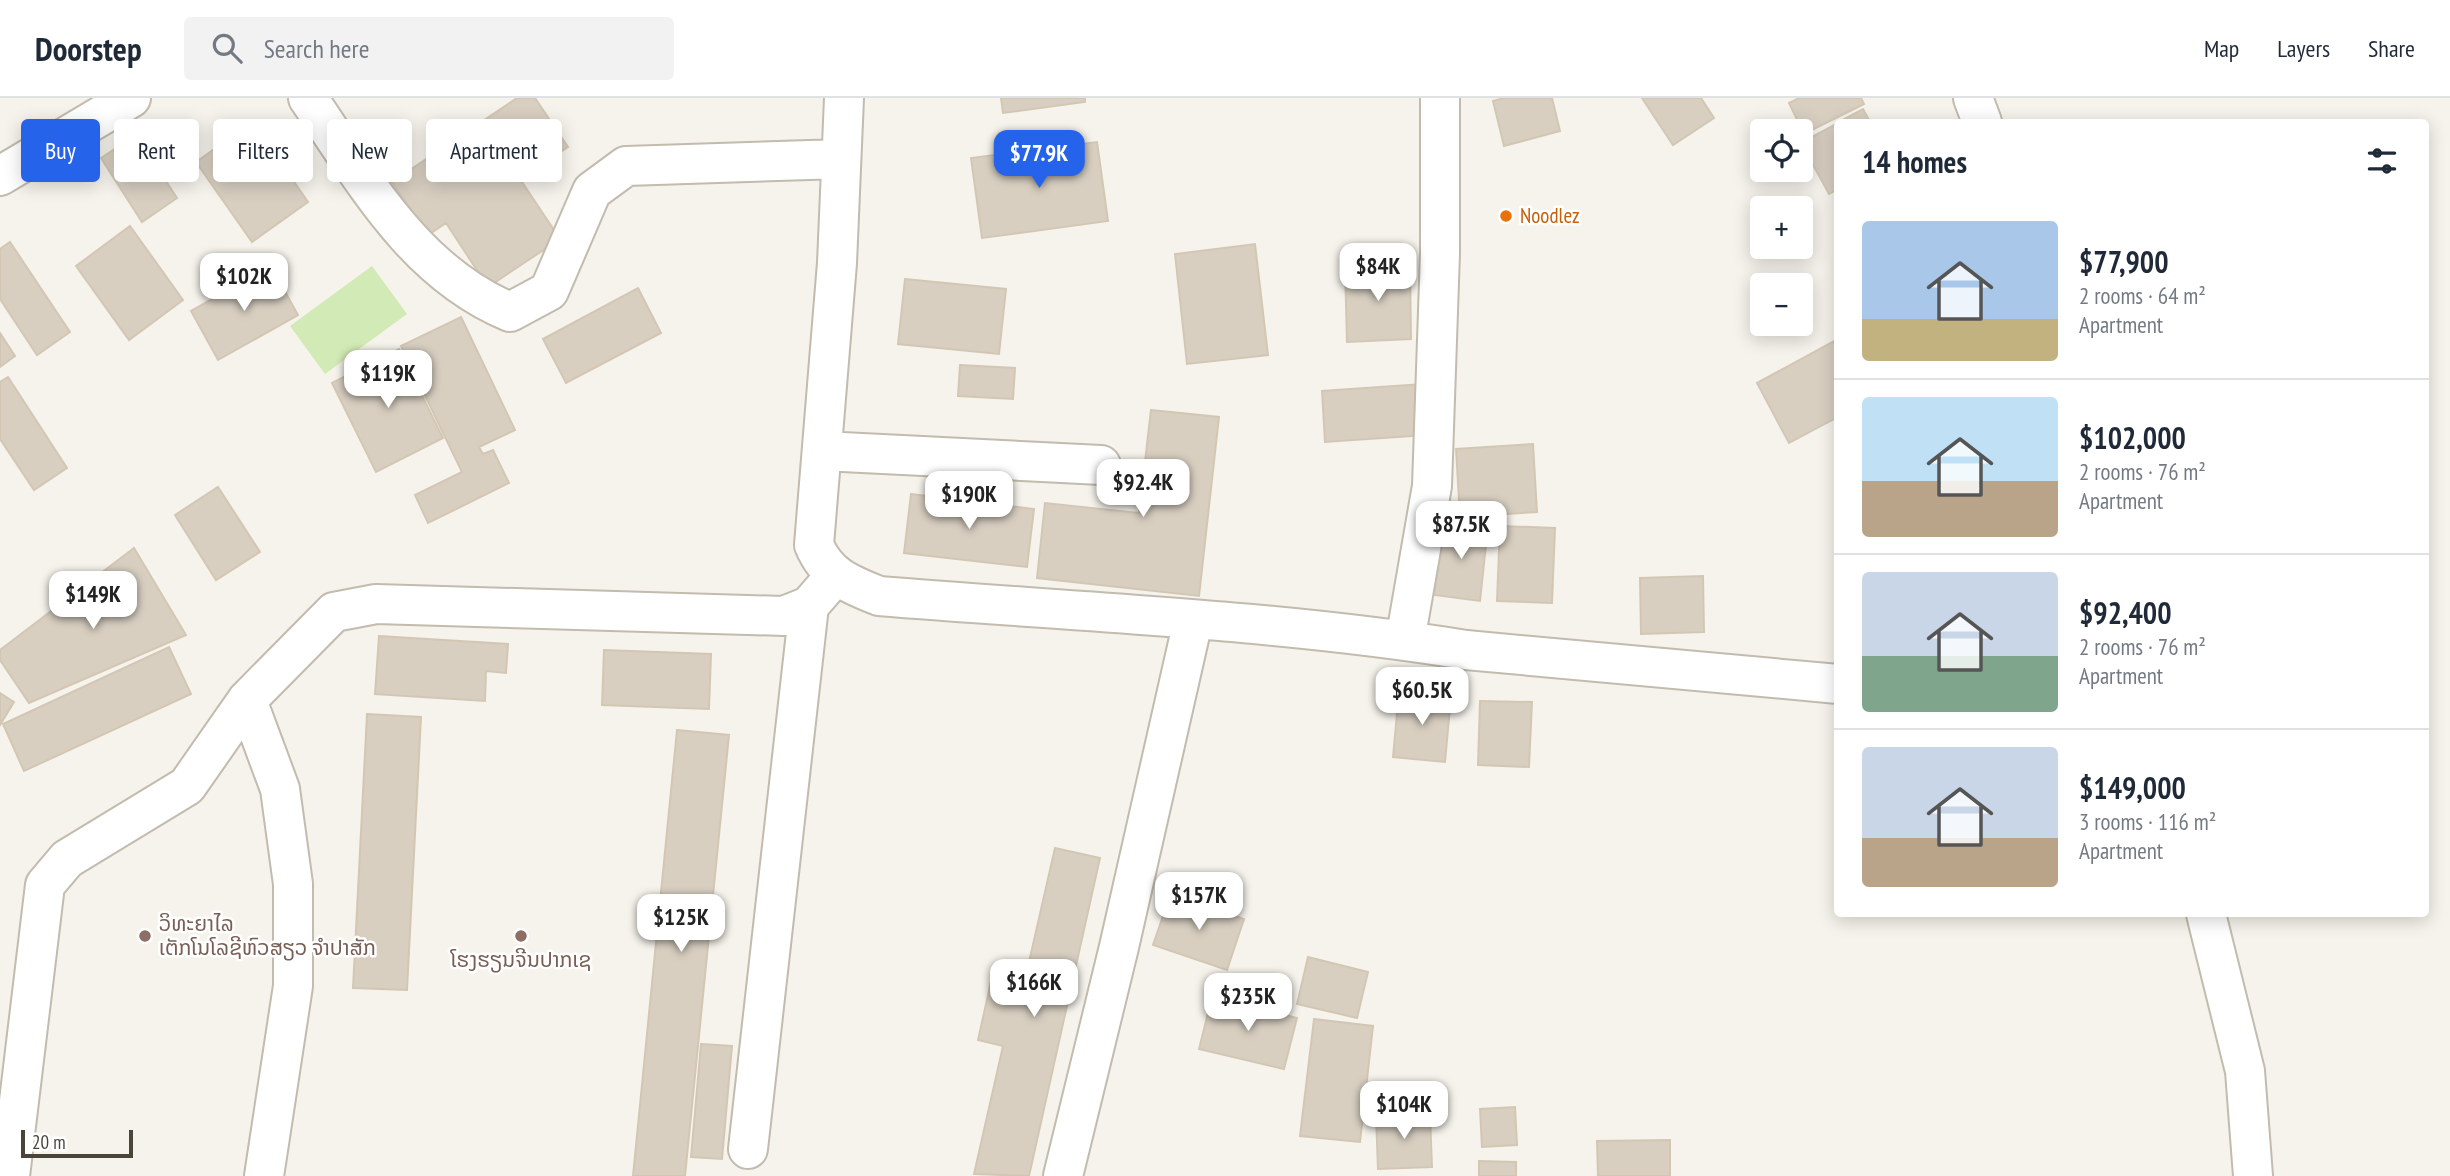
<!DOCTYPE html>
<meta charset="utf-8">
<style>
:root{--surface:#fff;--page:#f2f2f3;--text:#1f2937;--muted:#747a83;--line:#e0e1e3;--accent:#2563eb}
body{margin:0;font-family:"PT Sans Narrow","Noto Sans Lao",sans-serif;background:var(--page);color:var(--text);height:100vh;display:flex;flex-direction:column;font-size:26px;white-space:nowrap}
*{box-sizing:border-box;margin:0}
p{font-size:23px;color:var(--muted)}
.icon{flex:none;width:38px;height:38px;fill:none;stroke:currentColor;stroke-width:2;stroke-linecap:round;stroke-linejoin:round}
.map{position:relative;flex:1;overflow:hidden}
.panel{position:absolute;left:1834px;top:21px;width:595px;height:798px;display:flex;flex-direction:column;background:var(--surface);border-radius:7px;box-shadow:0 4px 18px #0003}
.panel>*{flex:none}
.hud{position:absolute;left:21px;top:21px;width:665px;height:63px;display:flex;gap:14px}
.buttons{position:absolute;left:1750px;top:21px;display:grid;gap:14px}
.buttons a{display:grid;place-items:center;width:63px;height:63px;border-radius:7px;background:var(--surface);box-shadow:0 4px 18px #0003;font-size:35px}
.scale{position:absolute;left:21px;bottom:18px;width:112px;box-sizing:border-box;padding-left:7px;border:4px solid #4b4439;border-top:0;font-size:19px;line-height:24px;white-space:nowrap;color:#4b4439;-webkit-text-stroke:5px #fff;paint-order:stroke}
.price{position:absolute;translate:-50% -60px;padding:0 16px;border-radius:14px;background:#fff;color:#222;font-size:23px;line-height:46px;filter:drop-shadow(0 2px 4px #0008)}
.price::after{content:'';position:absolute;left:50%;top:42px;width:21px;height:16px;margin-left:-10px;background:inherit;clip-path:polygon(0 0,100% 0,50% 100%)}
.price.active{background:var(--accent);color:#fff}
ul{padding:0;list-style:none}
li{display:flex;align-items:center;gap:21px;height:175px;padding:0 28px}
li+li{border-top:2px solid var(--line)}
li span{display:grid;place-items:center;flex:none;width:196px;height:140px;border-radius:7px;color:#555}
li>.icon{margin-inline-start:auto}
span .icon{width:84px;height:84px;fill:#fffc;stroke-width:1}
li b{font-size:30px}
h2{display:flex;justify-content:space-between;align-items:center;height:84px;padding:0 28px;font-size:30px}
.chip{padding:0 24px;border-radius:7px;background:var(--surface);box-shadow:0 4px 18px #0003;font-size:24px;line-height:63px}
.chip.active{background:var(--accent);color:#fff}
header{display:flex;align-items:center;gap:42px;box-sizing:border-box;height:98px;padding:0 35px;background:var(--surface);border-bottom:2px solid var(--line)}
header strong{font-size:33px}
nav{display:flex;gap:38px;margin-inline-start:auto;font-size:24px}
.search{width:490px;height:63px;background:var(--page);display:flex;align-items:center;gap:18px;box-sizing:border-box;padding:0 24px;border-radius:7px;color:var(--muted);font-size:26px}
.map>svg:first-child{display:block}
</style>
<header>
<strong>Doorstep</strong>
<div class="search"><svg class="icon" aria-label="search" viewBox="0 0 24 24"><circle cx="10" cy="10" r="6"/><path d="M15 15l6 6"/></svg>Search here</div>
<nav><a>Map</a><a>Layers</a><a>Share</a></nav>
</header>
<div class="map">
<svg width="2450" height="1078" viewBox="0 0 2450 1078">
<rect width="100%" height="100%" fill="#f6f3ec"/>
<!-- green -->
<path fill="#d2eab5" d="M 372,168 L 407,216 L 325,276 L 290,228 Z"/>
<!-- building -->
<path fill="#d8cfc1" stroke="#d3c7b4" stroke-width="2" d="M 517,0 L 535,0 L 568,49 L 520,81 L 560,141 L 488,189 L 446,125 L 428,137 L 392,84 Z
M 1001,0 L 1085,0 L 1085,4 L 1003,15 Z
M 1504,0 L 1552,0 L 1560,33 L 1504,48 L 1493,3 Z
M 1642,0 L 1701,0 L 1714,20 L 1673,47 Z
M 1799,0 L 1861,0 L 1864,6 L 1804,36 L 1789,5 Z
M 1863,11 L 1870,24 L 1839,24 Z
M 253,24 L 308,104 L 252,144 L 196,64 Z
M 1838,25 L 1838,91 L 1829,96 L 1801,45 Z
M 136,37 L 177,100 L 142,124 L 101,60 Z
M 1097,44 L 1108,123 L 982,140 L 971,60 Z
M 130,128 L 183,202 L 129,242 L 76,168 Z
M 10,144 L 70,234 L 37,257 L 0,201 L 0,151 Z
M 1255,146 L 1268,257 L 1187,266 L 1175,156 Z
M 1410,167 L 1411,241 L 1347,244 L 1345,169 Z
M 271,168 L 298,217 L 218,262 L 191,213 Z
M 905,181 L 1006,191 L 999,256 L 898,246 Z
M 638,190 L 661,235 L 566,285 L 543,241 Z
M 461,219 L 515,332 L 479,349 L 483,356 L 493,352 L 509,385 L 428,425 L 415,397 L 462,374 L 401,248 Z
M 0,235 L 15,258 L 0,269 Z
M 1838,241 L 1838,319 L 1789,345 L 1757,285 Z
M 399,251 L 443,340 L 376,374 L 332,285 Z
M 960,267 L 1015,270 L 1013,301 L 958,298 Z
M 8,279 L 67,370 L 34,392 L 0,341 L 0,284 Z
M 1423,286 L 1426,337 L 1325,344 L 1322,293 Z
M 1151,312 L 1219,319 L 1199,498 L 1037,480 L 1045,405 L 1139,415 Z
M 1533,346 L 1537,414 L 1460,419 L 1456,351 Z
M 218,389 L 260,454 L 216,482 L 175,417 Z
M 911,396 L 1034,411 L 1027,469 L 904,455 Z
M 1442,423 L 1488,428 L 1480,503 L 1434,497 Z
M 1500,428 L 1555,430 L 1552,505 L 1497,503 Z
M 134,450 L 186,537 L 29,605 L 0,562 L 0,552 Z
M 1703,478 L 1704,534 L 1641,536 L 1640,480 Z
M 379,538 L 508,546 L 506,575 L 486,573 L 485,603 L 375,596 Z
M 169,549 L 191,596 L 24,673 L 3,626 Z
M 604,552 L 711,556 L 709,611 L 602,607 Z
M 1399,594 L 1451,599 L 1445,664 L 1393,659 Z
M 0,595 L 14,604 L 0,627 Z
M 1480,603 L 1532,604 L 1529,669 L 1478,667 Z
M 367,616 L 421,619 L 407,892 L 353,890 Z
M 677,632 L 729,637 L 685,1078 L 633,1078 Z
M 1055,750 L 1100,760 L 1029,1078 L 974,1076 L 1003,948 L 978,942 L 992,879 L 1024,886 Z
M 1171,795 L 1244,821 L 1227,872 L 1153,847 Z
M 1308,859 L 1368,874 L 1357,920 L 1297,906 Z
M 1212,899 L 1297,920 L 1284,971 L 1199,951 Z
M 1314,921 L 1373,928 L 1360,1044 L 1300,1038 Z
M 701,946 L 732,948 L 722,1061 L 691,1059 Z
M 1515,1009 L 1517,1047 L 1482,1049 L 1480,1011 Z
M 1430,1016 L 1432,1069 L 1378,1071 L 1376,1017 Z
M 1670,1042 L 1670,1078 L 1598,1078 L 1597,1043 Z
M 1479,1063 L 1516,1064 L 1516,1078 L 1479,1078 Z"/>
<g fill="none" stroke-linecap="round" stroke-linejoin="round">
<defs>
<path id="minor" d="M 308,0 C 364,82 414,174 510,214 L 549,193 L 592,93 L 626,68 L 841,61
M 844,0 L 837,165 L 814,447 C 827,478 849,486 879,498 C 1074,514 1273,521 1466,552 L 1838,586
M 1973,0 L 1982,24
M 0,78 L 131,0
M 822,353 L 1101,367
M 1405,543 L 1432,388 L 1440,155 L 1440,0
M 247,602 L 280,691 L 293,786 L 293,888 L 264,1078
M 2206,816 L 2245,973 L 2253,1078
M 748,1051 L 809,508
M 10,1078 L 45,787 L 67,761 L 187,688 L 247,602 L 334,514 L 376,506 L 784,518 L 809,508 L 835,478
M 1063,1078 L 1119,849 L 1193,523"/>
</defs>
<!-- minor casing -->
<use href="#minor" stroke="#c2bbae" stroke-width="42"/>
<!-- minor -->
<use href="#minor" stroke="#fff" stroke-width="38"/>
</g>
<!-- markers -->
<circle fill="#e8710a" stroke="#fff" stroke-width="2.5" cx="1506" cy="118" r="7"/>
<g fill="#8d6e63" stroke="#fff" stroke-width="2.5">
<circle cx="145" cy="838" r="7"/>
<circle cx="521" cy="838" r="7"/>
</g>
<g text-anchor="middle" stroke-width="5" stroke-linejoin="round" paint-order="stroke">
<!-- food labels -->
<g font-size="21" fill="#c56008" stroke="#fff" text-anchor="start">
<text x="1520" y="125">Noodlez</text>
</g>
<!-- education labels -->
<g font-size="21" fill="#785e54" stroke="#fff" text-anchor="start">
<text x="159" y="833">ວິທະຍາໄລ<tspan x="159" dy="24">ເຕັກໂນໂລຊີຫົວສຽວ ຈຳປາສັກ</tspan></text>
<text x="521" y="869" text-anchor="middle">ໂຮງຮຽນຈີນປາກເຊ</text>
</g>
</g>
</svg>
<div class="buttons">
<a><svg class="icon" aria-label="locate" viewBox="0 0 24 24"><circle cx="12" cy="12" r="6"/><path d="M12 2v4M12 18v4M2 12h4M18 12h4"/></svg></a>
<a>+</a>
<a>−</a>
</div>
<div class="scale">20 m</div>
<b class="price active" style="left:1039px;top:92px">$77.9K</b>
<b class="price" style="left:1378px;top:205px">$84K</b>
<b class="price" style="left:244px;top:215px">$102K</b>
<b class="price" style="left:388px;top:312px">$119K</b>
<b class="price" style="left:1143px;top:421px">$92.4K</b>
<b class="price" style="left:969px;top:433px">$190K</b>
<b class="price" style="left:1461px;top:463px">$87.5K</b>
<b class="price" style="left:93px;top:533px">$149K</b>
<b class="price" style="left:1422px;top:629px">$60.5K</b>
<b class="price" style="left:1199px;top:834px">$157K</b>
<b class="price" style="left:681px;top:856px">$125K</b>
<b class="price" style="left:1034px;top:921px">$166K</b>
<b class="price" style="left:1248px;top:935px">$235K</b>
<b class="price" style="left:1404px;top:1043px">$104K</b>
<div class="hud">
<a class="chip active">Buy</a>
<a class="chip">Rent</a>
<a class="chip">Filters</a>
<a class="chip">New</a>
<a class="chip">Apartment</a>
</div>
<section class="panel">
<h2>14 homes<svg class="icon" aria-label="filters" viewBox="0 0 24 24"><path d="M4 7h16M4 17h16"/><circle cx="9" cy="7" r="2"/><circle cx="15" cy="17" r="2"/></svg></h2>
<ul>
<li><span style="background:linear-gradient(#a9c7e8 70%,#c2b280 0)"><svg class="icon" aria-label="home" viewBox="0 0 24 24"><path d="M3 11l9-7 9 7M6 9v11h12V9"/></svg></span><div><b>$77,900</b><p>2 rooms · 64 m²</p><p>Apartment</p></div></li>
<li><span style="background:linear-gradient(#bfe0f5 60%,#b9a48a 0)"><svg class="icon" aria-label="home" viewBox="0 0 24 24"><path d="M3 11l9-7 9 7M6 9v11h12V9"/></svg></span><div><b>$102,000</b><p>2 rooms · 76 m²</p><p>Apartment</p></div></li>
<li><span style="background:linear-gradient(#c9d6e8 60%,#7fa58c 0)"><svg class="icon" aria-label="home" viewBox="0 0 24 24"><path d="M3 11l9-7 9 7M6 9v11h12V9"/></svg></span><div><b>$92,400</b><p>2 rooms · 76 m²</p><p>Apartment</p></div></li>
<li><span style="background:linear-gradient(#c9d6e8 65%,#b9a48a 0)"><svg class="icon" aria-label="home" viewBox="0 0 24 24"><path d="M3 11l9-7 9 7M6 9v11h12V9"/></svg></span><div><b>$149,000</b><p>3 rooms · 116 m²</p><p>Apartment</p></div></li>
</ul>
</section>
</div>
